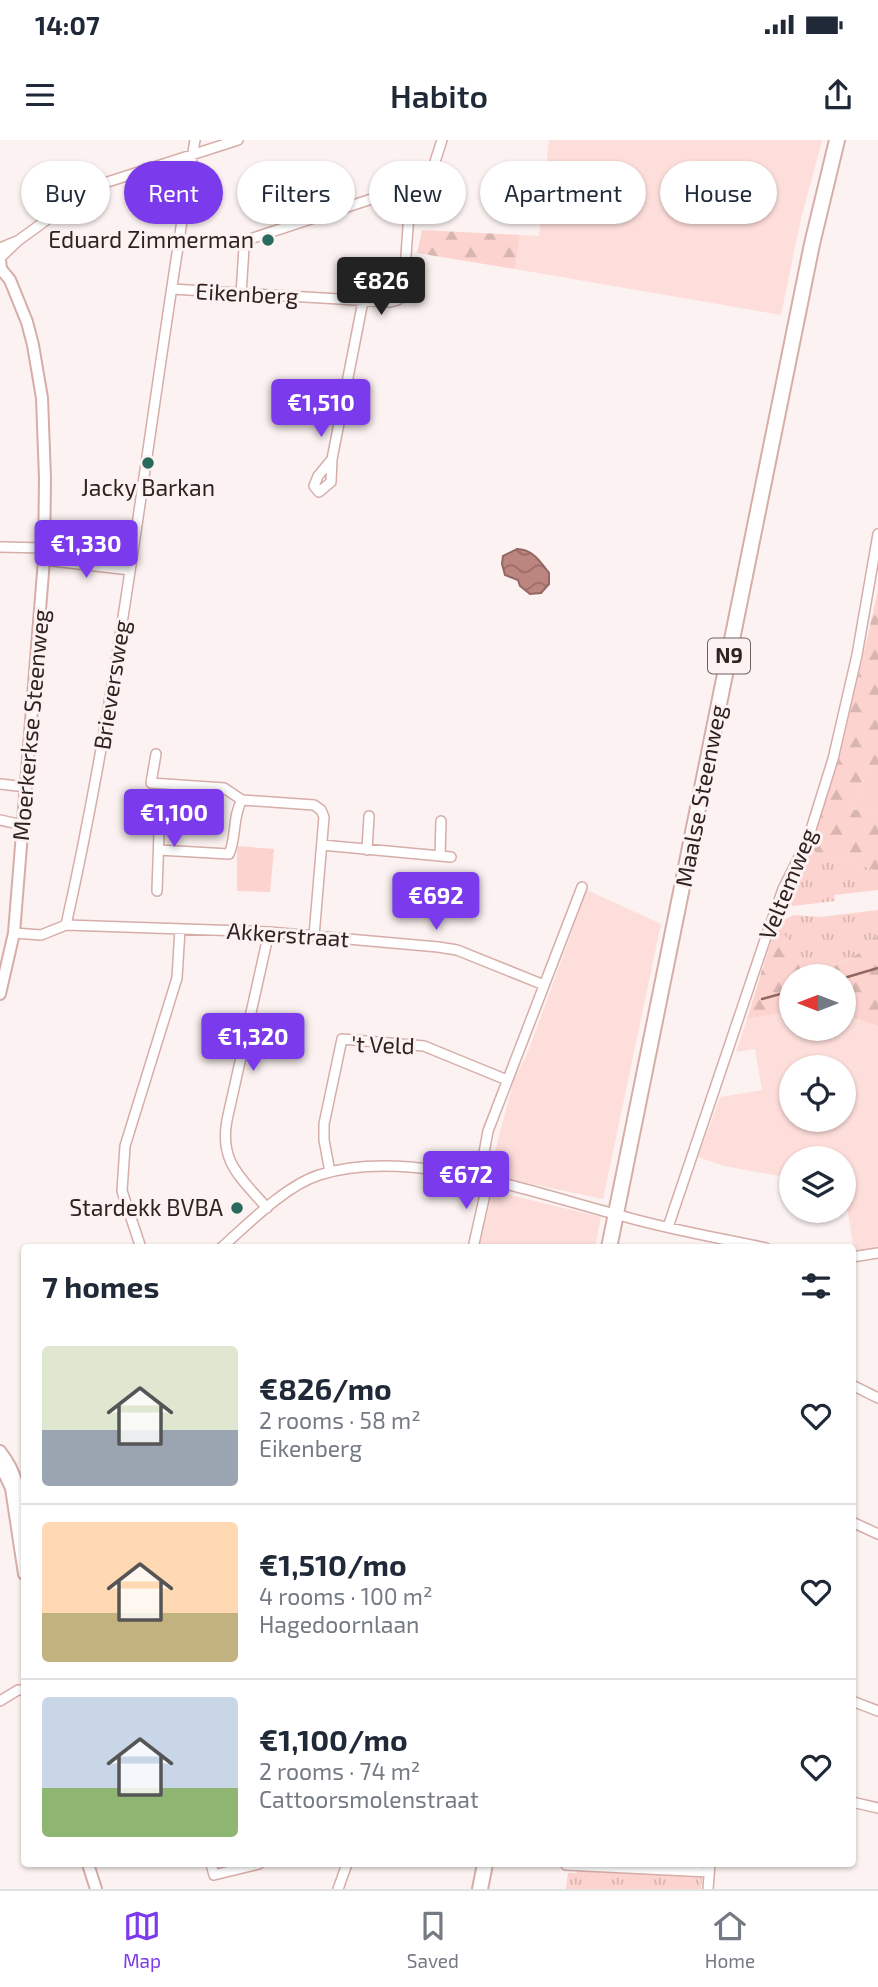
<!DOCTYPE html>
<meta charset="utf-8">
<style>
:root{--surface:#fff;--page:#f2f2f3;--text:#1f2937;--muted:#747a83;--line:#e0e1e3;--accent:#7c3aed}
body{margin:0;font-family:"Exo 2",sans-serif;background:var(--page);color:var(--text);height:100vh;display:flex;flex-direction:column;font-size:26px;white-space:nowrap}
*{box-sizing:border-box;margin:0}
p{font-size:23px;color:var(--muted)}
.icon{flex:none;width:38px;height:38px;fill:none;stroke:currentColor;stroke-width:2;stroke-linecap:round;stroke-linejoin:round}
.map{position:relative;flex:1;overflow:hidden}
.drawer{position:absolute;left:21px;top:1104px;width:835px;height:623px;display:flex;flex-direction:column;background:var(--surface);border-radius:7px;box-shadow:0 2px 5px #0004}
.drawer>*{flex:none}
.hud{position:absolute;left:21px;top:21px;width:836px;height:63px;display:flex;gap:14px}
.needle{width:46px;rotate:270deg}
.buttons{position:absolute;left:779px;top:824px;display:grid;gap:14px}
.buttons a{display:grid;place-items:center;width:77px;height:77px;border-radius:50%;background:var(--surface);box-shadow:0 2px 5px #0004;font-size:35px}
.price{position:absolute;translate:-50% -60px;padding:0 16px;border-radius:7px;background:var(--accent);color:#fff;font-size:23px;line-height:46px;filter:drop-shadow(0 2px 4px #0008)}
.price::after{content:'';position:absolute;left:50%;top:42px;width:21px;height:16px;margin-left:-10px;background:inherit;clip-path:polygon(0 0,100% 0,50% 100%)}
.price.selected{background:#222;color:#fff}
ul{padding:0;list-style:none}
li{display:flex;align-items:center;gap:21px;height:175px;padding:0 21px}
li+li{border-top:2px solid var(--line)}
li span{display:grid;place-items:center;flex:none;width:196px;height:140px;border-radius:7px;color:#555}
li>.icon{margin-inline-start:auto}
span .icon{width:84px;height:84px;fill:#fffc;stroke-width:1}
li b{font-size:30px}
h2{display:flex;justify-content:space-between;align-items:center;height:84px;padding:0 21px;font-size:30px}
.tag{padding:0 24px;border-radius:32px;background:var(--surface);box-shadow:0 2px 5px #0004;font-size:24px;line-height:63px}
.tag.selected{background:var(--accent);color:#fff}
.status{display:flex;justify-content:space-between;align-items:center;height:49px;padding:0 35px;background:var(--surface);direction:ltr}
.status svg{height:19px;fill:currentColor}
header{display:flex;justify-content:space-between;align-items:center;height:91px;padding:0 21px;background:var(--surface);font-size:32px;font-weight:600}
.tabs{display:flex;justify-content:space-around;align-items:center;height:98px;border-top:2px solid var(--line);background:var(--surface);font-size:19px;color:var(--muted)}
.tabs a{display:grid;justify-items:center;gap:4px}
.tabs .selected{color:var(--accent)}
.map>svg:first-child{display:block}
</style>
<div class="status"><b>14:07</b><svg viewBox="0 0 49 12"><path d="M0 12V9h3v3zM5 12V6h3v6zM10 12V3h3v9zM15 12V0h3v12zM26 1h20v11H26zM47 4h2v5h-2z"/></svg></div>
<header><svg class="icon" aria-label="menu" viewBox="0 0 24 24"><path d="M4 6h16M4 12h16M4 18h16"/></svg>Habito<svg class="icon" aria-label="share" viewBox="0 0 24 24"><path d="M12 15V3M7 8l5-5 5 5M5 13v7h14v-7"/></svg></header>
<div class="map">
<svg width="878" height="1749" viewBox="0 0 878 1749">
<defs>
<pattern id="grass-tufts" width="24" height="20" patternUnits="userSpaceOnUse" patternTransform="scale(1.75)"><rect width="24" height="20" fill="#fcd3ce"/><path d="M3 7l-1-3M5 7V3M7 7l1-3M15 17l-1-3M17 17v-4M19 17l1-3" fill="none" stroke="#d8b5b1"/></pattern>
<pattern id="forest-firs" width="22" height="20" patternUnits="userSpaceOnUse" patternTransform="scale(1.75)"><rect width="22" height="20" fill="#fcd3ce"/><path d="M5 1l3.5 6h-7zM16 11l3.5 6h-7z" fill="#d8b5b1"/></pattern>
<pattern id="water-waves" width="16" height="10" patternUnits="userSpaceOnUse" patternTransform="scale(1.75)"><rect width="16" height="10" fill="#bd857f"/><path d="M0 5q4-4 8 0t8 0" fill="none" stroke="#9a6c68"/></pattern>
</defs>
<rect width="100%" height="100%" fill="#fbf2f1"/>
<!-- built -->
<path fill="#fededb" fill-rule="evenodd" d="M 549,0 L 822,0 L 800,83 L 781,175 L 515,129 L 520,95 L 539,96 Z
M 587,750 L 661,784 L 603,1059 L 489,1035 L 514,939 L 528,912 Z
M 791,871 L 791,889 L 844,889 L 844,874 L 878,886 L 878,1113 L 855,1117 L 844,1048 L 844,1018 L 791,1018 L 791,1038 L 724,1026 L 698,1017 L 720,957 L 762,950 L 755,909 L 736,912 L 747,879 ZM 791,928 L 844,928 L 844,980 L 791,980 Z
M 493,1051 L 601,1077 L 595,1108 L 478,1108 Z"/>
<!-- grass -->
<path fill="url(#grass-tufts)" d="M 811,707 L 820,716 L 850,722 L 878,731 L 878,750 L 834,755 L 835,761 L 793,766 L 786,760 L 786,755 L 793,754 L 800,740 L 793,735 L 801,720 L 806,723 Z
M 878,770 C 878,777 878,787 878,793 C 874,811 837,826 821,827 C 814,827 805,823 798,822 L 785,796 L 773,795 L 783,780 L 794,775 L 820,777 Z
M 579,1730 L 702,1736 L 701,1749 L 566,1749 L 568,1733 L 576,1733 Z"/>
<!-- forest -->
<path fill="url(#forest-firs)" d="M 422,90 L 520,95 L 515,129 L 417,113 Z
M 878,451 L 878,625 L 870,625 L 852,669 L 878,674 L 878,731 L 850,722 L 820,716 L 811,707 L 839,619 Z
M 878,794 L 878,886 L 844,874 L 844,836 L 791,836 L 791,871 L 747,879 L 773,795 L 785,795 L 798,822 C 805,823 814,827 821,827 C 841,825 869,812 878,794 Z"/>
<!-- park -->
<path fill="#fcd3ce" d="M 870,625 L 878,625 L 878,674 L 852,669 Z
M 237,706 L 274,709 L 270,752 L 237,751 Z"/>
<!-- water -->
<path fill="url(#water-waves)" stroke="#936762" stroke-width="2" d="M 517,409 C 532,409 540,421 549,433 L 549,444 L 541,453 L 530,454 L 520,446 L 518,440 L 505,435 L 502,424 L 503,416 Z"/>
<g fill="none" stroke-linecap="round" stroke-linejoin="round">
<!-- stream -->
<path stroke="#936762" stroke-width="2.5" d="M 844,838 L 878,828
M 762,859 L 791,851"/>
<defs>
<path id="minor" d="M 0,108 L 17,101
M 0,118 L 19,100 L 92,47 L 238,0
M 172,149 L 390,162 L 398,160 L 404,143 L 411,46 L 431,34 L 442,0
M 241,154 L 244,108 L 250,99 L 411,46
M 332,319 L 331,342 L 319,352 L 314,346 L 318,336 L 332,319 L 363,161
M 0,407 L 45,408
M 44,420 L 130,430
M 156,614 L 151,643 L 224,648 L 242,660 L 314,665 L 321,670 L 324,677 L 314,796
M 0,644 L 26,647
M 0,680 L 23,685
M 322,705 L 451,717
M 159,710 L 229,714 C 237,696 232,677 242,660
M 367,710 L 369,676
M 440,716 L 441,681
M 157,751 L 160,665
M 66,785 L 269,792 L 438,807 L 457,810 L 544,845
M 14,793 L 41,795 L 66,785 C 124,526 151,262 195,0
M 330,1032 L 324,1000 L 324,984 L 342,899 L 424,906 L 507,940
M 479,1040 L 488,991 L 582,747
M 267,1068 C 241,1038 219,1022 227,980 L 269,792
M 668,1087 L 767,794 L 783,749 L 808,699 L 833,619 L 857,515 L 878,394
M 141,1108 L 122,1051 L 125,1006 L 177,838 L 180,789
M 221,1108 C 248,1084 285,1046 319,1035 C 410,1006 536,1054 626,1077 C 672,1090 719,1098 766,1108
M 473,1108 L 488,1041
M 852,1117 L 878,1113
M 852,1245 L 878,1258
M 852,1382 L 878,1394
M 0,1561 L 18,1550 L 24,1550
M 852,1561 L 878,1571
M 852,1662 L 878,1668
M 211,1724 L 214,1735 L 259,1724
M 566,1725 L 709,1732
M 338,1749 L 347,1724
M 708,1749 L 710,1724"/>
<path id="tertiary" d="M 0,120 L 1,129 L 10,140 L 27,182 L 33,205 L 42,258 L 45,338 L 44,420 L 14,793 L 0,854
M 0,1311 C 18,1333 21,1357 24,1385
M 0,1325 L 11,1348 L 24,1434
M 88,1724 L 96,1749"/>
<path id="primary" d="M 609,1108 L 812,104 L 837,0
M 480,1749 L 485,1724"/>
</defs>
<!-- minor casing -->
<use href="#minor" stroke="#d6ada8" stroke-width="12"/>
<!-- tertiary casing -->
<use href="#tertiary" stroke="#d6ada8" stroke-width="14"/>
<!-- primary casing -->
<use href="#primary" stroke="#d6ada8" stroke-width="18"/>
<!-- minor -->
<use href="#minor" stroke="#fff" stroke-width="9"/>
<!-- tertiary -->
<use href="#tertiary" stroke="#fff" stroke-width="10"/>
<!-- primary -->
<use href="#primary" stroke="#fff" stroke-width="14"/>
</g>
<!-- markers -->
<g fill="#286b5c" stroke="#fbf2f1" stroke-width="2.5">
<circle cx="268" cy="100" r="7"/>
<circle cx="148" cy="323" r="7"/>
<circle cx="237" cy="1068" r="7"/>
</g>
<g text-anchor="middle" stroke-width="6" stroke-linejoin="round" paint-order="stroke">
<!-- shield labels -->
<rect fill="#fbf2f1" stroke="#6e605f" stroke-width="2" x="708" y="498.5" width="42" height="35" rx="5"/>
<g font-size="21" font-weight="bold" fill="#312120">
<text x="729" y="523">N9</text>
</g>
<!-- poi labels -->
<g font-size="23" fill="#312120" stroke="#fbf2f1" text-anchor="end">
<text x="254" y="108">Eduard Zimmerman</text>
<text x="148" y="356" text-anchor="middle">Jacky Barkan</text>
<text x="223" y="1076">Stardekk BVBA</text>
</g>
<!-- street labels -->
<g font-size="23" fill="#312120" stroke="#fbf2f1">
<text transform="translate(247 154) rotate(3)" y="8">Eikenberg</text>
<text transform="translate(112 545) rotate(-81)" y="8">Brieversweg</text>
<text transform="translate(31 585) rotate(-85)" y="8">Moerkerkse Steenweg</text>
<text transform="translate(701 656) rotate(-79)" y="8">Maalse Steenweg</text>
<text transform="translate(788 744) rotate(-68)" y="8">Veltemweg</text>
<text transform="translate(288 795) rotate(4)" y="8">Akkerstraat</text>
<text transform="translate(383 905) rotate(2)" y="8">'t Veld</text>
</g>
</g>
</svg>
<div class="buttons">
<a><svg class="needle" viewBox="-14 -14 28 28"><path d="M0-13l5 13h-10z" fill="#e53935"/><path d="M0 13l5-13h-10z" fill="#747a83"/></svg></a>
<a><svg class="icon" aria-label="locate" viewBox="0 0 24 24"><circle cx="12" cy="12" r="6"/><path d="M12 2v4M12 18v4M2 12h4M18 12h4"/></svg></a>
<a><svg class="icon" aria-label="layers" viewBox="0 0 24 24"><path d="M12 4l9 5-9 5-9-5zM3 14l9 5 9-5"/></svg></a>
</div>
<b class="price selected" style="left:381px;top:177px">€826</b>
<b class="price" style="left:321px;top:299px">€1,510</b>
<b class="price" style="left:86px;top:440px">€1,330</b>
<b class="price" style="left:174px;top:709px">€1,100</b>
<b class="price" style="left:436px;top:792px">€692</b>
<b class="price" style="left:253px;top:933px">€1,320</b>
<b class="price" style="left:466px;top:1071px">€672</b>
<div class="hud">
<a class="tag">Buy</a>
<a class="tag selected">Rent</a>
<a class="tag">Filters</a>
<a class="tag">New</a>
<a class="tag">Apartment</a>
<a class="tag">House</a>
</div>
<section class="drawer">
<h2>7 homes<svg class="icon" aria-label="filters" viewBox="0 0 24 24"><path d="M4 7h16M4 17h16"/><circle cx="9" cy="7" r="2"/><circle cx="15" cy="17" r="2"/></svg></h2>
<ul>
<li><span style="background:linear-gradient(#dfe7d0 60%,#9aa5b1 0)"><svg class="icon" aria-label="home" viewBox="0 0 24 24"><path d="M3 11l9-7 9 7M6 9v11h12V9"/></svg></span><div><b>€826/mo</b><p>2 rooms · 58 m²</p><p>Eikenberg</p></div><svg class="icon" aria-label="heart" viewBox="0 0 24 24"><path d="M12 20l-8-8c-3-5 5-10 8-4 3-6 11-1 8 4z"/></svg></li>
<li><span style="background:linear-gradient(#ffd9b3 65%,#c2b280 0)"><svg class="icon" aria-label="home" viewBox="0 0 24 24"><path d="M3 11l9-7 9 7M6 9v11h12V9"/></svg></span><div><b>€1,510/mo</b><p>4 rooms · 100 m²</p><p>Hagedoornlaan</p></div><svg class="icon" aria-label="heart" viewBox="0 0 24 24"><path d="M12 20l-8-8c-3-5 5-10 8-4 3-6 11-1 8 4z"/></svg></li>
<li><span style="background:linear-gradient(#c9d6e8 65%,#8fb573 0)"><svg class="icon" aria-label="home" viewBox="0 0 24 24"><path d="M3 11l9-7 9 7M6 9v11h12V9"/></svg></span><div><b>€1,100/mo</b><p>2 rooms · 74 m²</p><p>Cattoorsmolenstraat</p></div><svg class="icon" aria-label="heart" viewBox="0 0 24 24"><path d="M12 20l-8-8c-3-5 5-10 8-4 3-6 11-1 8 4z"/></svg></li>
</ul>
</section>
</div>
<nav class="tabs">
<a class="selected"><svg class="icon" aria-label="map" viewBox="0 0 24 24"><path d="M3 6l6-2 6 2 6-2v14l-6 2-6-2-6 2zM9 4v14M15 6v14"/></svg>Map</a>
<a><svg class="icon" aria-label="saved" viewBox="0 0 24 24"><path d="M7 4h10v16l-5-4-5 4z"/></svg>Saved</a>
<a><svg class="icon" aria-label="home" viewBox="0 0 24 24"><path d="M3 11l9-7 9 7M6 9v11h12V9"/></svg>Home</a>
</nav>
